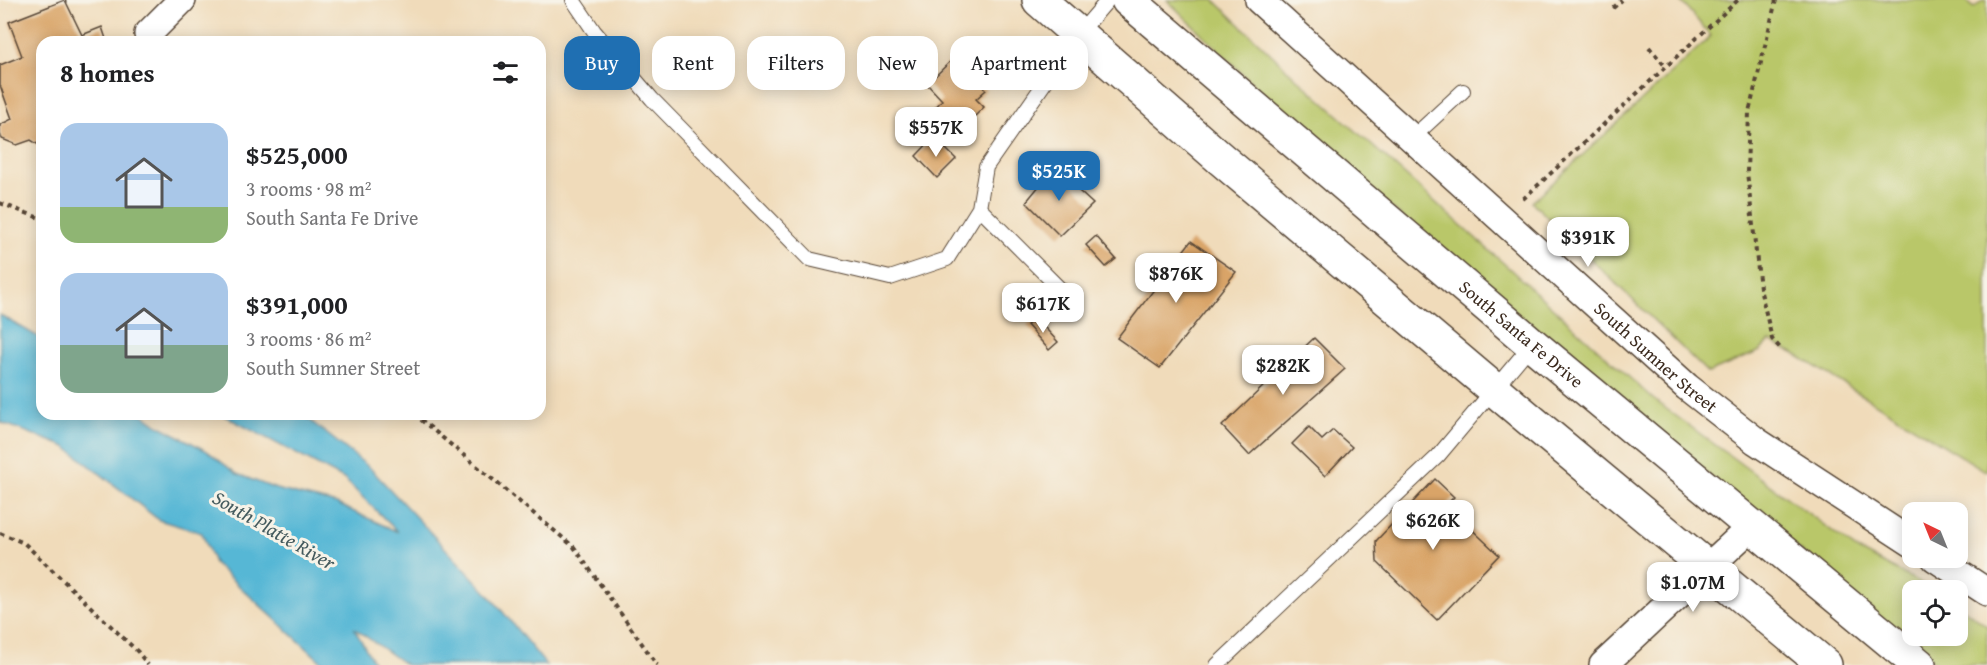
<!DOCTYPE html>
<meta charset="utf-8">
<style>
:root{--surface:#fff;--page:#f2f2f2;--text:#202124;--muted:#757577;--accent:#1f6fb2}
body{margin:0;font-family:"Gentium Book Plus",serif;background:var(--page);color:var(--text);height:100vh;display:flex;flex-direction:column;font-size:22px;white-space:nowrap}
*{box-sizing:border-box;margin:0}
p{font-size:20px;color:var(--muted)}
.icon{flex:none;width:33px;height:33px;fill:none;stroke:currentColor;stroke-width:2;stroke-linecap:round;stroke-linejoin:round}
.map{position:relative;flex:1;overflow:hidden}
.sheet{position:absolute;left:36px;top:36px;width:510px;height:384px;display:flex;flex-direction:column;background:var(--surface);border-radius:18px;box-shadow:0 3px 15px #0003}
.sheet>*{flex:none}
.hud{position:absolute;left:564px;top:36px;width:570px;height:54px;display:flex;gap:12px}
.needle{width:39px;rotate:317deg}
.tools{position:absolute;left:1902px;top:502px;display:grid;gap:12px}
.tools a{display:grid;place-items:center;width:66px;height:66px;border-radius:12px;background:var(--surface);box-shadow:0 3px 15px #0003;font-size:30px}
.price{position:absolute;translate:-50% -51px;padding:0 14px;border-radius:12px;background:#fff;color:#222;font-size:20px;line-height:39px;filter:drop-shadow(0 2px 3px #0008)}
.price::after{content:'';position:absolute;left:50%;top:36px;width:18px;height:14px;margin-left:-9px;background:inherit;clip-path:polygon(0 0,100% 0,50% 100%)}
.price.selected{background:var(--accent);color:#fff}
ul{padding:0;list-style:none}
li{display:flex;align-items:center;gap:18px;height:150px;padding:0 24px}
li span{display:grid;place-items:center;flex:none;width:168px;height:120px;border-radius:18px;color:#555}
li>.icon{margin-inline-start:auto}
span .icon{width:72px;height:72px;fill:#fffc;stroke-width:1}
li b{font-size:26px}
h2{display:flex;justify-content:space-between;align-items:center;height:72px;padding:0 24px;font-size:26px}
.tag{padding:0 21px;border-radius:18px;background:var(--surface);box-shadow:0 3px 15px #0003;font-size:21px;line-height:54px}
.tag.selected{background:var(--accent);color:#fff}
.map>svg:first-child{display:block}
</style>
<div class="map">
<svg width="1987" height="665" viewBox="0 0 1987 665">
<rect width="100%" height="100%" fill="#f7f3e8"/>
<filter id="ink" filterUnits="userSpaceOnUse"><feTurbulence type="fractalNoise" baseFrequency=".0167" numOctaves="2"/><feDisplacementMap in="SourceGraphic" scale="12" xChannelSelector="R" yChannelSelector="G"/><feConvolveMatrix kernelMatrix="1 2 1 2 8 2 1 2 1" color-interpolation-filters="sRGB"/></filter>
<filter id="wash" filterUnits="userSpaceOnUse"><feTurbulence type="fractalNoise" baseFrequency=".008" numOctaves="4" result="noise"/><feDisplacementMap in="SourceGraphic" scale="24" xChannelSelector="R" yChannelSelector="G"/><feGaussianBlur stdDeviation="1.35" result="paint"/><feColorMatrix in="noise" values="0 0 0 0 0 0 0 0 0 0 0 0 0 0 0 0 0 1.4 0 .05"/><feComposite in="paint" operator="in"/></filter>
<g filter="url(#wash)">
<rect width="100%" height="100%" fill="#f0dbba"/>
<!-- green -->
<path fill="#b9c769" stroke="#7a7844" stroke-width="1.5" d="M 1167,0 L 1214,0 L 1290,72 L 1500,260 L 1653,399 L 1858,550 L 1936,591 L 1912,591 L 1912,636 L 1958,636 L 1958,605 L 1987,626 L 1987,665 L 1938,665 L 1531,328 L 1295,125 Z
M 1680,0 L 1966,0 L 1974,8 L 1983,0 L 1987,0 L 1987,472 L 1795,354 L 1770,341 L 1760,351 L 1708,373 L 1532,202 L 1711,36 Z"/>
<!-- water -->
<path fill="#57b7d5" stroke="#49707a" stroke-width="1.5" d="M 0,315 L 42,339 L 42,414 L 143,414 L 160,426 L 207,451 L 237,474 L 276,489 L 337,504 L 398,532 L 344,479 L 221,414 L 302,414 L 370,468 L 490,596 L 546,665 L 406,665 L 354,628 L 375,665 L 325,665 L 214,563 L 202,533 L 159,520 L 66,447 L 0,422 Z"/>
<g id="blocks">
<!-- building -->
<path fill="#d9a467" d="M 65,0 L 82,35 L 102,27 L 107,42 L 42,42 L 42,147 L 31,140 L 17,145 L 2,139 L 0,134 L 0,125 L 12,119 L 0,85 L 0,65 L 22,56 L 9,22 Z
M 954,58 L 986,90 L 976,99 L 984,107 L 959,132 L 935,108 L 942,100 L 927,84 Z
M 934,137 L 956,159 L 937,178 L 916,156 Z
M 1054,168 L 1093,204 L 1060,236 L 1026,202 Z
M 1096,236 L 1116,259 L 1106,267 L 1086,245 Z
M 1191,241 L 1236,272 L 1160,368 L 1117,338 Z
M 1036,318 L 1058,342 L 1049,350 L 1027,325 Z
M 1314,338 L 1345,369 L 1249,455 L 1222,426 Z
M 1309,427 L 1322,440 L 1333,430 L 1352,447 L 1325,476 L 1292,444 Z
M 1435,479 L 1454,497 L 1446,505 L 1499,555 L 1437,620 L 1377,562 L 1376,541 Z"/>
</g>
</g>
<g filter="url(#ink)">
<use href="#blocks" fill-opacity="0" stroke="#564535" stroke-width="1.5"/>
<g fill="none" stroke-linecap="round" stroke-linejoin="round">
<defs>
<path id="lane" d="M 573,0 L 594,31 L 652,99 L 809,259 L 890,278 L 947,259 L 979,208
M 1411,139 L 1463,91
M 1064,293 L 979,208 L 986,167 L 1078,35 L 1108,0
M 1217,665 L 1438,456 L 1532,344"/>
<g id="street">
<path id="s1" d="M 1259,0 L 1687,387 L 1756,441 L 1912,543"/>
<path d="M 148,34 L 182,0"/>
<path d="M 1935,558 L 1987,592"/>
<path d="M 1603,665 L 1751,527"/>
</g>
<g id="highway">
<path d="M 1039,0 L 1221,159 L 1541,429 L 1825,665"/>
<path id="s2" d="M 1128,0 L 1532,344 L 1919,665"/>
</g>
</defs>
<!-- lane casing -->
<use href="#lane" stroke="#564535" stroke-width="16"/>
<!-- street casing -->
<use href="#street" stroke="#564535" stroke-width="30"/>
<!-- highway casing -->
<use href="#highway" stroke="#564535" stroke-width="36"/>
<!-- path -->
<path stroke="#564535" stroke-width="4" stroke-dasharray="4.5 4.5" stroke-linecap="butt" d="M 1776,0 L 1749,112 L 1747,172 L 1760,288 L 1772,339 L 1781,349
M 1613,8 L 1622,0
M 1649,47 L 1666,67
M 1523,199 L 1738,0
M 0,203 L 42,219
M 414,414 L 574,547 L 657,665
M 0,533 L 24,543 L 138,652 L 148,665"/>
<!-- lane -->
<use href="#lane" stroke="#fff" stroke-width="14"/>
<!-- street -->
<use href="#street" stroke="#fff" stroke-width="27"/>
<!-- highway -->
<use href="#highway" stroke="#fff" stroke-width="33"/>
</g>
</g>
<g text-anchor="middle" stroke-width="6" stroke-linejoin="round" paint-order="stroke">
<!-- street labels -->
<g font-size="18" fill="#3b2a1e" stroke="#f7f3e8">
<text dy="6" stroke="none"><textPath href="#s2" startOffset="516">South Santa Fe Drive</textPath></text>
<text dy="6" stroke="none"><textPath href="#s1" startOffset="534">South Sumner Street</textPath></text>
</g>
<!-- water labels -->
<g font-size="20" font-style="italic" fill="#455b5e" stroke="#f7f3e8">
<text transform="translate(274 530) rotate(30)" y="7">South Platte River</text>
</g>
</g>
</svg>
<div class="tools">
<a><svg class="needle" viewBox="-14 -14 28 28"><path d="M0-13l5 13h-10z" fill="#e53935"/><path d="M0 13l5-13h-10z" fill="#757577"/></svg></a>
<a><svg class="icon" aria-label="locate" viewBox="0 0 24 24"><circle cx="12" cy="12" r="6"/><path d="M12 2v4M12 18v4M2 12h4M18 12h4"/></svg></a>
</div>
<b class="price" style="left:936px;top:158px">$557K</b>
<b class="price selected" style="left:1059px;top:202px">$525K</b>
<b class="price" style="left:1588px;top:268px">$391K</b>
<b class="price" style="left:1176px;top:304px">$876K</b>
<b class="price" style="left:1043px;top:334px">$617K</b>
<b class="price" style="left:1283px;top:396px">$282K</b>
<b class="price" style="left:1433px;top:551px">$626K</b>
<b class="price" style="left:1693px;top:613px">$1.07M</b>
<div class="hud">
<a class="tag selected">Buy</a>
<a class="tag">Rent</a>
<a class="tag">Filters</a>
<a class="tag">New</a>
<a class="tag">Apartment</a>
</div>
<section class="sheet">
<h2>8 homes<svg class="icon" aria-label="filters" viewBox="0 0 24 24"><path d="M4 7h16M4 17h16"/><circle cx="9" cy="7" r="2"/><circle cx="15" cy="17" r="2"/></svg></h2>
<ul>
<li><span style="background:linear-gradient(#a9c7e8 70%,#8fb573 0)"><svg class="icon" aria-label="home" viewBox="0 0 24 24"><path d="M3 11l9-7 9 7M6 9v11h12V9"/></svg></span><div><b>$525,000</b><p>3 rooms · 98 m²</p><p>South Santa Fe Drive</p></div></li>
<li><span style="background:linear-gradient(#a9c7e8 60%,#7fa58c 0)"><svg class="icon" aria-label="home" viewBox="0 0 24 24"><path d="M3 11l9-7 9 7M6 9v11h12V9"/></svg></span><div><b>$391,000</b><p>3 rooms · 86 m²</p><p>South Sumner Street</p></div></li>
</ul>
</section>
</div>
